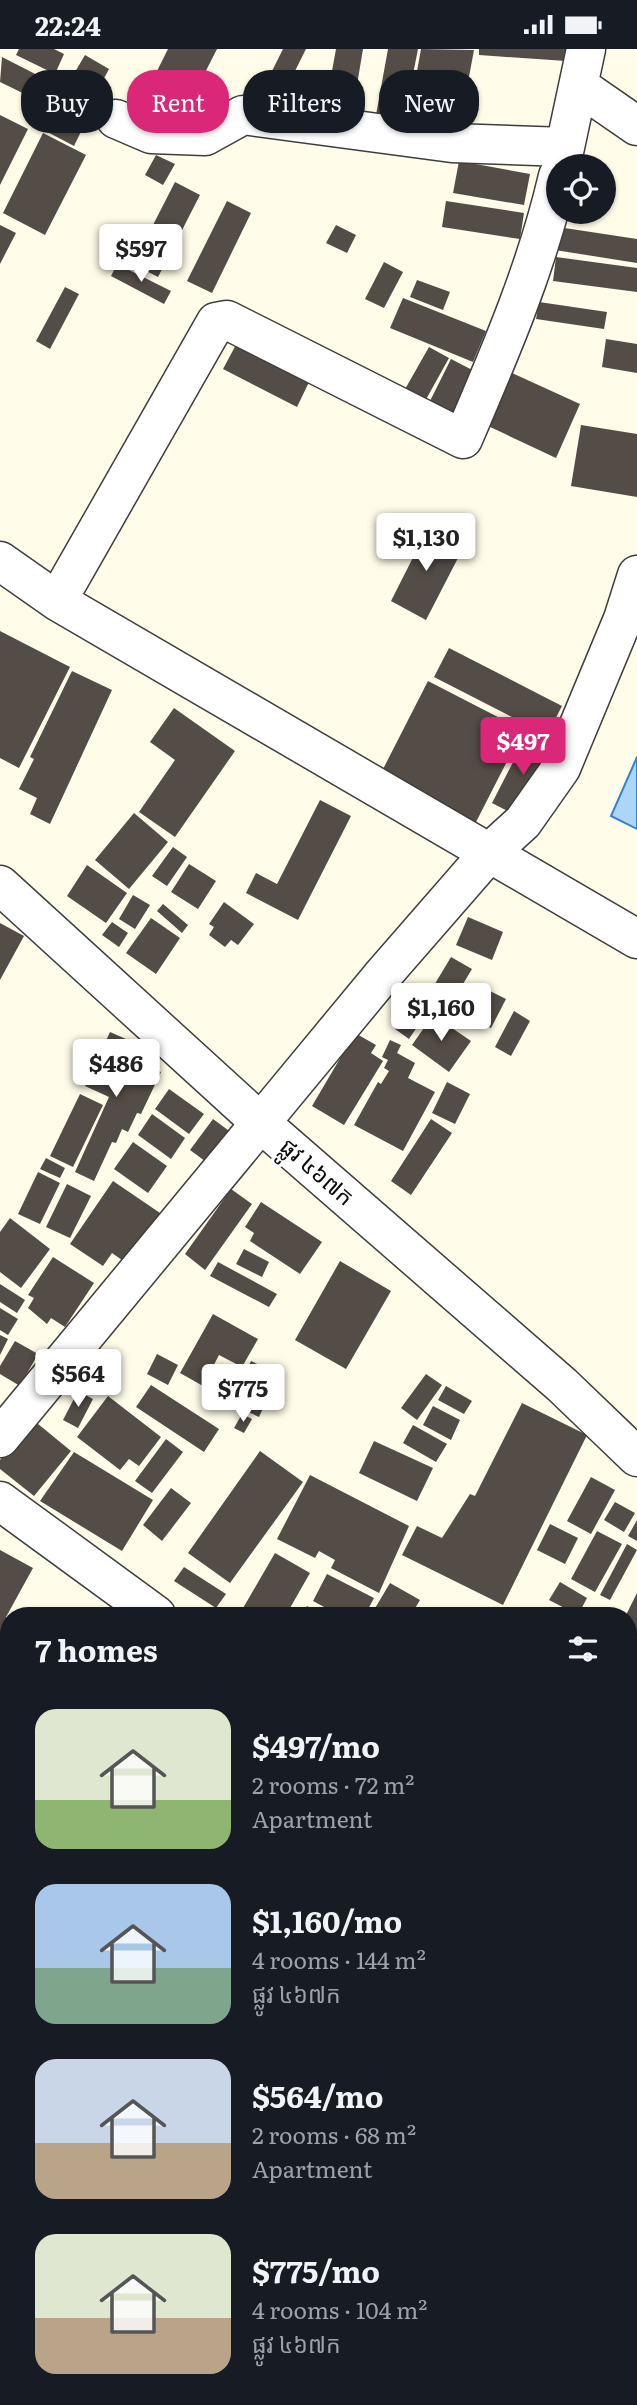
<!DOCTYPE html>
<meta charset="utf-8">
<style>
:root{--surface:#171b24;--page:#242831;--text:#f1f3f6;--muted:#9ea1a6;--accent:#db2777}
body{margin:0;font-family:Literata,"Noto Sans Khmer",serif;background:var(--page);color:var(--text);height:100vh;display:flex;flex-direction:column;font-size:26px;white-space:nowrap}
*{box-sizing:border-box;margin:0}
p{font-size:23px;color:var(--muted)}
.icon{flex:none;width:38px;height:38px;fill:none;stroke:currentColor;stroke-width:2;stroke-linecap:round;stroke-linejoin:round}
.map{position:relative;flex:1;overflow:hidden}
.details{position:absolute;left:0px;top:1558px;width:637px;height:800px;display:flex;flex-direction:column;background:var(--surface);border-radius:28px 28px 0 0;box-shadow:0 2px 5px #0004}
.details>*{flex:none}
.top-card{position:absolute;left:21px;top:21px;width:595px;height:63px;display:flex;gap:14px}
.fabs{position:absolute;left:546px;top:105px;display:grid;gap:14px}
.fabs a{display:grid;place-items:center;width:70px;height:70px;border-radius:50%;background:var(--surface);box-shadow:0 2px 5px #0004;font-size:35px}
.price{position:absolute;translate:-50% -60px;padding:0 16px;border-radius:7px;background:#fff;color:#222;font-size:23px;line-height:46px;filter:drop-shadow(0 2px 4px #0008)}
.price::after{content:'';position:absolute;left:50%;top:42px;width:21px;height:16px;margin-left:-10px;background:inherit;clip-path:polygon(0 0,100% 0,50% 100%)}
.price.on{background:var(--accent);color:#fff}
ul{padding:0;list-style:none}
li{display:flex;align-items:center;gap:21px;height:175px;padding:0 35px}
li span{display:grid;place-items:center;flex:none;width:196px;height:140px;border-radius:21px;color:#555}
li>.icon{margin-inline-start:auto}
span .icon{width:84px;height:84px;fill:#fffc;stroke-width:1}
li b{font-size:30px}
h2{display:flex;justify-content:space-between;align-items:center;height:84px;padding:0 35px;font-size:30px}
.chip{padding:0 24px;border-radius:28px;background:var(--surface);box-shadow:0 2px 5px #0004;font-size:24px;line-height:63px}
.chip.on{background:var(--accent);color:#fff}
.status{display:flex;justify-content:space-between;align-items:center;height:49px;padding:0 35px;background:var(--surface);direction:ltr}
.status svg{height:19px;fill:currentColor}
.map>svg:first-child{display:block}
</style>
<div class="status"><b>22:24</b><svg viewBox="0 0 49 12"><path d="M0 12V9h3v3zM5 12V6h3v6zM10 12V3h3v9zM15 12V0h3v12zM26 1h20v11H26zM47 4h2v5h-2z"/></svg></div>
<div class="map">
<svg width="637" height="2356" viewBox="0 0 637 2356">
<rect width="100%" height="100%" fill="#fffce9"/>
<!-- water -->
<path fill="#acd5f7" stroke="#3283d0" stroke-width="2" d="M 637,708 L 637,780 L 611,767 Z"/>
<!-- building -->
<path fill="#544d47" d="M 19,0 L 54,0 L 64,5 L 55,25 L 16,6 Z
M 168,0 L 217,0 L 178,77 L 159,67 L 174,38 L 154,28 Z
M 283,0 L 306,0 L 285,42 L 267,32 Z
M 336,0 L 363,0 L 353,60 L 326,55 Z
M 388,0 L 418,0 L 404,71 L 376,66 Z
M 421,0 L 474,1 L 459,81 L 408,72 Z
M 479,0 L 567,0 L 566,12 L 479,6 Z
M 85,6 L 109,20 L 100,37 L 75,23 Z
M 2,8 L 49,32 L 39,52 L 0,33 Z
M 55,39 L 93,58 L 74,97 L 36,77 Z
M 0,66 L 28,80 L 0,136 Z
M 43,84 L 86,106 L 45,186 L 3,164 Z
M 156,106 L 175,115 L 163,136 L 145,126 Z
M 459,112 L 530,125 L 524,156 L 453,144 Z
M 175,133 L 200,146 L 158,228 L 133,215 Z
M 227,152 L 251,164 L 212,244 L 187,232 Z
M 446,152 L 524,164 L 520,190 L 442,178 Z
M 0,176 L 16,184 L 0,215 Z
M 336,176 L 356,186 L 347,204 L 326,194 Z
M 558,178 L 637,190 L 637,214 L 555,201 Z
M 556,208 L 637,219 L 637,243 L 553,232 Z
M 384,213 L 403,223 L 384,259 L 365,250 Z
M 117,215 L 171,242 L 164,255 L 111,227 Z
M 417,231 L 450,243 L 443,261 L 410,248 Z
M 65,238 L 79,245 L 50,300 L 36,292 Z
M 403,249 L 486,282 L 473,313 L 390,279 Z
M 539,253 L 607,263 L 604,280 L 536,270 Z
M 606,290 L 637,295 L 637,324 L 602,318 Z
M 238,292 L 311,329 L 297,358 L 223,320 Z
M 429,298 L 449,309 L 424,354 L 404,342 Z
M 451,310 L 480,325 L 453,377 L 425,362 Z
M 512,324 L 580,355 L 556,409 L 488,377 Z
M 581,376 L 637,385 L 637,448 L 571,437 Z
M 432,471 L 453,482 L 443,501 L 458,509 L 426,571 L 391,552 Z
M 0,582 L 70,618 L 19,719 L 0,709 Z
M 449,599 L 562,657 L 547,686 L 434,628 Z
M 72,622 L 112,641 L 50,775 L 30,765 L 37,749 L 19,740 L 34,710 L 30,708 Z
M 428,632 L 523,681 L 475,775 L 380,726 Z
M 174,659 L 235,702 L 175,788 L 139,763 L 175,711 L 150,693 Z
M 526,688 L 554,702 L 521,769 L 492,754 Z
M 320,751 L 351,767 L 298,871 L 246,844 L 256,824 L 277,835 Z
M 134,764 L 168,793 L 129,840 L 95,811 Z
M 173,798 L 187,808 L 167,837 L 152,827 Z
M 189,815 L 216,832 L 198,860 L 171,843 Z
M 87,816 L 127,844 L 106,874 L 67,847 Z
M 133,846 L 150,856 L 135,880 L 119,870 Z
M 224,853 L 254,875 L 238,896 L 231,891 L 225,898 L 209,886 L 214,878 L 209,875 Z
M 163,855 L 188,876 L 182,884 L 157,862 Z
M 468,868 L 503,883 L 492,911 L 456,896 Z
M 151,869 L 180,889 L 156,925 L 126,904 Z
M 112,873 L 128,884 L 119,898 L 102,886 Z
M 0,874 L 24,887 L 0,931 Z
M 451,908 L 472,920 L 448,960 L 427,948 Z
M 480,937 L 506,950 L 491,979 L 466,966 Z
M 414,951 L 429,960 L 409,990 L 395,980 Z
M 514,962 L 530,972 L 511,1007 L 495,998 Z
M 433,966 L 471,992 L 449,1023 L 412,996 Z
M 110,983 L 135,994 L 129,1008 L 161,1023 L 141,1065 L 137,1064 L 128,1083 L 122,1080 L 116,1094 L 112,1093 L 94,1132 L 75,1123 L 109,1048 L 85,1037 Z
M 355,984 L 376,996 L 371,1004 L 383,1012 L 344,1076 L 312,1057 Z
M 390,991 L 401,996 L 397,1004 L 415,1014 L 408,1029 L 435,1043 L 403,1102 L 354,1076 L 378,1033 L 381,1035 L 389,1022 L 384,1019 L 388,1011 L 382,1008 Z
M 447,1033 L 470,1045 L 455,1075 L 432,1064 Z
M 169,1040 L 204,1065 L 189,1085 L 155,1060 Z
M 80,1045 L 103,1056 L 73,1118 L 50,1107 Z
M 152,1065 L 185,1089 L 171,1110 L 138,1086 Z
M 213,1070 L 232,1084 L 209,1115 L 190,1101 Z
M 431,1070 L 452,1084 L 411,1146 L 391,1132 Z
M 133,1093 L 167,1117 L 148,1144 L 114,1120 Z
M 46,1109 L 65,1119 L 60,1129 L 40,1120 Z
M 38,1123 L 60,1134 L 40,1175 L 18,1165 Z
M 113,1132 L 163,1166 L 129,1216 L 112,1204 L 103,1217 L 70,1195 Z
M 67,1135 L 91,1147 L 70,1189 L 46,1178 Z
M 231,1140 L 252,1155 L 205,1221 L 185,1205 Z
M 261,1153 L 322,1193 L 300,1225 L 250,1192 L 254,1184 L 245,1178 Z
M 10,1169 L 50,1200 L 21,1239 L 0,1223 L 0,1183 Z
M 244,1200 L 269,1213 L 262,1228 L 236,1215 Z
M 53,1208 L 94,1234 L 65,1278 L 51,1269 L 47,1275 L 28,1259 L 34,1249 L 28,1246 Z
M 340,1212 L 391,1242 L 346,1320 L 295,1291 Z
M 218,1213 L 277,1245 L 269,1258 L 210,1227 Z
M 0,1235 L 25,1251 L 17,1264 L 0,1253 Z
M 0,1259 L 18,1270 L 8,1286 L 0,1281 Z
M 213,1265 L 258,1290 L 242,1318 L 219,1306 L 203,1337 L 180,1324 Z
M 0,1286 L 8,1290 L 0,1306 Z
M 15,1292 L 38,1305 L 20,1337 L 0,1325 L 0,1317 Z
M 157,1305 L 178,1316 L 168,1336 L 147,1325 Z
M 251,1312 L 279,1325 L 259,1368 L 231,1355 Z
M 225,1315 L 241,1324 L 226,1350 L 211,1341 Z
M 426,1325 L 442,1336 L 417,1371 L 401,1359 Z
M 151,1336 L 219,1380 L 204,1403 L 136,1358 Z
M 446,1337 L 472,1352 L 464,1365 L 438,1351 Z
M 78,1342 L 93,1350 L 78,1379 L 63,1371 Z
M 108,1347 L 161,1388 L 139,1417 L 129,1410 L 120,1421 L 77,1388 Z
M 522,1354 L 587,1386 L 503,1556 L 402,1506 L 417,1477 L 442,1489 L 470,1445 L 475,1447 Z
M 433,1357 L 460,1371 L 451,1391 L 423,1376 Z
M 242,1365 L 252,1370 L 244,1384 L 234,1379 Z
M 32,1370 L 71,1402 L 34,1447 L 0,1420 L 0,1411 Z
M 413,1376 L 447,1395 L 436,1413 L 403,1394 Z
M 166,1390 L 183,1403 L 152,1444 L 135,1432 Z
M 374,1392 L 433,1419 L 417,1452 L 359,1424 Z
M 260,1402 L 303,1433 L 230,1534 L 188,1504 Z
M 74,1403 L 153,1451 L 122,1502 L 40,1452 Z
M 310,1426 L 409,1477 L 379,1544 L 331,1519 L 335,1511 L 319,1502 L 315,1509 L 277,1490 Z
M 591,1428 L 615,1441 L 591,1485 L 567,1472 Z
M 171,1439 L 191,1454 L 162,1492 L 143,1476 Z
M 615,1453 L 635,1464 L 624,1483 L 604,1471 Z
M 637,1471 L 637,1492 L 628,1487 Z
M 550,1475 L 578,1489 L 565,1515 L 537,1501 Z
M 597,1482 L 622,1495 L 595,1543 L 571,1530 Z
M 627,1495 L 637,1501 L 610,1551 L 600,1546 Z
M 0,1501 L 33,1519 L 6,1568 L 9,1575 L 0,1592 Z
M 275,1504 L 310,1524 L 286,1566 L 239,1566 Z
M 184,1518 L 226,1545 L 216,1559 L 174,1532 Z
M 327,1525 L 374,1549 L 365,1566 L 339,1566 L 313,1552 Z
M 560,1533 L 587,1549 L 578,1566 L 549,1551 Z
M 390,1534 L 420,1551 L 411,1566 L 371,1566 Z
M 637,1544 L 637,1602 L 628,1598 L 626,1566 Z
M 307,1557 L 324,1566 L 302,1566 Z
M 628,1707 L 637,1713 L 628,1730 Z
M 637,1740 L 637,1790 L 630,1798 L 628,1751 Z
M 0,1778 L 9,1782 L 9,1817 L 0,1834 Z
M 637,1807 L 637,1869 L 628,1863 L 628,1820 Z
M 628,1929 L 637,1933 L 637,1998 L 628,1993 Z
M 0,1955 L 9,1959 L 9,1970 L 0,1989 Z
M 628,1996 L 637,2001 L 637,2030 L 628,2047 Z
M 6,2050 L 9,2051 L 9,2116 L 0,2115 L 0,2081 Z
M 0,2164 L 9,2168 L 9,2205 L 0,2224 Z
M 632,2174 L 637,2176 L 637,2206 L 628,2201 L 628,2182 Z
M 628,2207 L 637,2212 L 637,2231 L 631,2242 L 628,2240 Z"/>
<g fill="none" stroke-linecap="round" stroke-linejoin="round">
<defs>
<path id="minor" d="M 579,37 L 637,77
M 116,70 L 151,85 L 205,87 L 243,66 L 452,94 L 565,98
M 561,117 L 586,0
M 0,512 L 57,552 L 637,890
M 57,552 L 216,273 L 227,271 L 463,390 C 500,304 537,218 558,127
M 0,1389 L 381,928 L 489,804 L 523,773 L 561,719 L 623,570 L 637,526
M 0,1452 L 156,1566
M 628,1894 L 637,1884
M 0,2131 L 9,2133
M 80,2356 L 85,2348
M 632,2356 L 637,2350"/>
<path id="tertiary" d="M 0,836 L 262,1075 L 562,1336 L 637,1408"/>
</defs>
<!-- minor casing -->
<use href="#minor" stroke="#3e3e3e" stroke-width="41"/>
<!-- tertiary casing -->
<use href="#tertiary" stroke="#3e3e3e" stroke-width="41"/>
<!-- minor -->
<use href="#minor" stroke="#fff" stroke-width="38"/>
<!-- tertiary -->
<use href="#tertiary" stroke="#fff" stroke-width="38"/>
</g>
<g text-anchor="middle" stroke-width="7" stroke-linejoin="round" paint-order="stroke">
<!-- street labels -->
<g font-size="23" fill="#0b0b0b" stroke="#fff">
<text transform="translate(317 1123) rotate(41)" y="8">ផ្លូវ ៤៦៧ក</text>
</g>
</g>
</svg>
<div class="fabs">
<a><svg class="icon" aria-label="locate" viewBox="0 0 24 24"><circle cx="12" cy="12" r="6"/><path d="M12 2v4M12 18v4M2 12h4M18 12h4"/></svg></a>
</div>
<b class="price" style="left:141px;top:235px">$597</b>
<b class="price" style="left:426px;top:524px">$1,130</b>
<b class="price on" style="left:523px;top:728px">$497</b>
<b class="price" style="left:441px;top:994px">$1,160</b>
<b class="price" style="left:116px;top:1050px">$486</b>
<b class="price" style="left:78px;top:1360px">$564</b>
<b class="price" style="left:243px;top:1375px">$775</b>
<div class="top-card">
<a class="chip">Buy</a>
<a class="chip on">Rent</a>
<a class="chip">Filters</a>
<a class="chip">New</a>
</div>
<section class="details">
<h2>7 homes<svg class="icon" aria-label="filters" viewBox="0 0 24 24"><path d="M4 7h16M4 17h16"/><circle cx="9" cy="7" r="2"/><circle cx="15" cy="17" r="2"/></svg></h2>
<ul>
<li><span style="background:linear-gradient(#dfe7d0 65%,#8fb573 0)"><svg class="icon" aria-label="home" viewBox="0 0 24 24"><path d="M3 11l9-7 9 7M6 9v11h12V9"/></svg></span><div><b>$497/mo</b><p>2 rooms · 72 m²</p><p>Apartment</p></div></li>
<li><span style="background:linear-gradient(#a9c7e8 60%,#7fa58c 0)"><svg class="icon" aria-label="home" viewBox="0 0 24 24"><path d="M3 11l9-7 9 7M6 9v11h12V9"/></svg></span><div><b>$1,160/mo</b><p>4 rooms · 144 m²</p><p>ផ្លូវ ៤៦៧ក</p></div></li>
<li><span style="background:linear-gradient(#c9d6e8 60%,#b9a48a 0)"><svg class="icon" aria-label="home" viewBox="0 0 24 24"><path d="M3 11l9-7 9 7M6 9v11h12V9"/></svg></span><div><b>$564/mo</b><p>2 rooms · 68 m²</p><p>Apartment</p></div></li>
<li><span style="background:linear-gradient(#dfe7d0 60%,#b9a48a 0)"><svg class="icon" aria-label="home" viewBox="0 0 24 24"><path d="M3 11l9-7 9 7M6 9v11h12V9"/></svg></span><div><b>$775/mo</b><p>4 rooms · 104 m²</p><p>ផ្លូវ ៤៦៧ក</p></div></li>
</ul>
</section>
</div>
